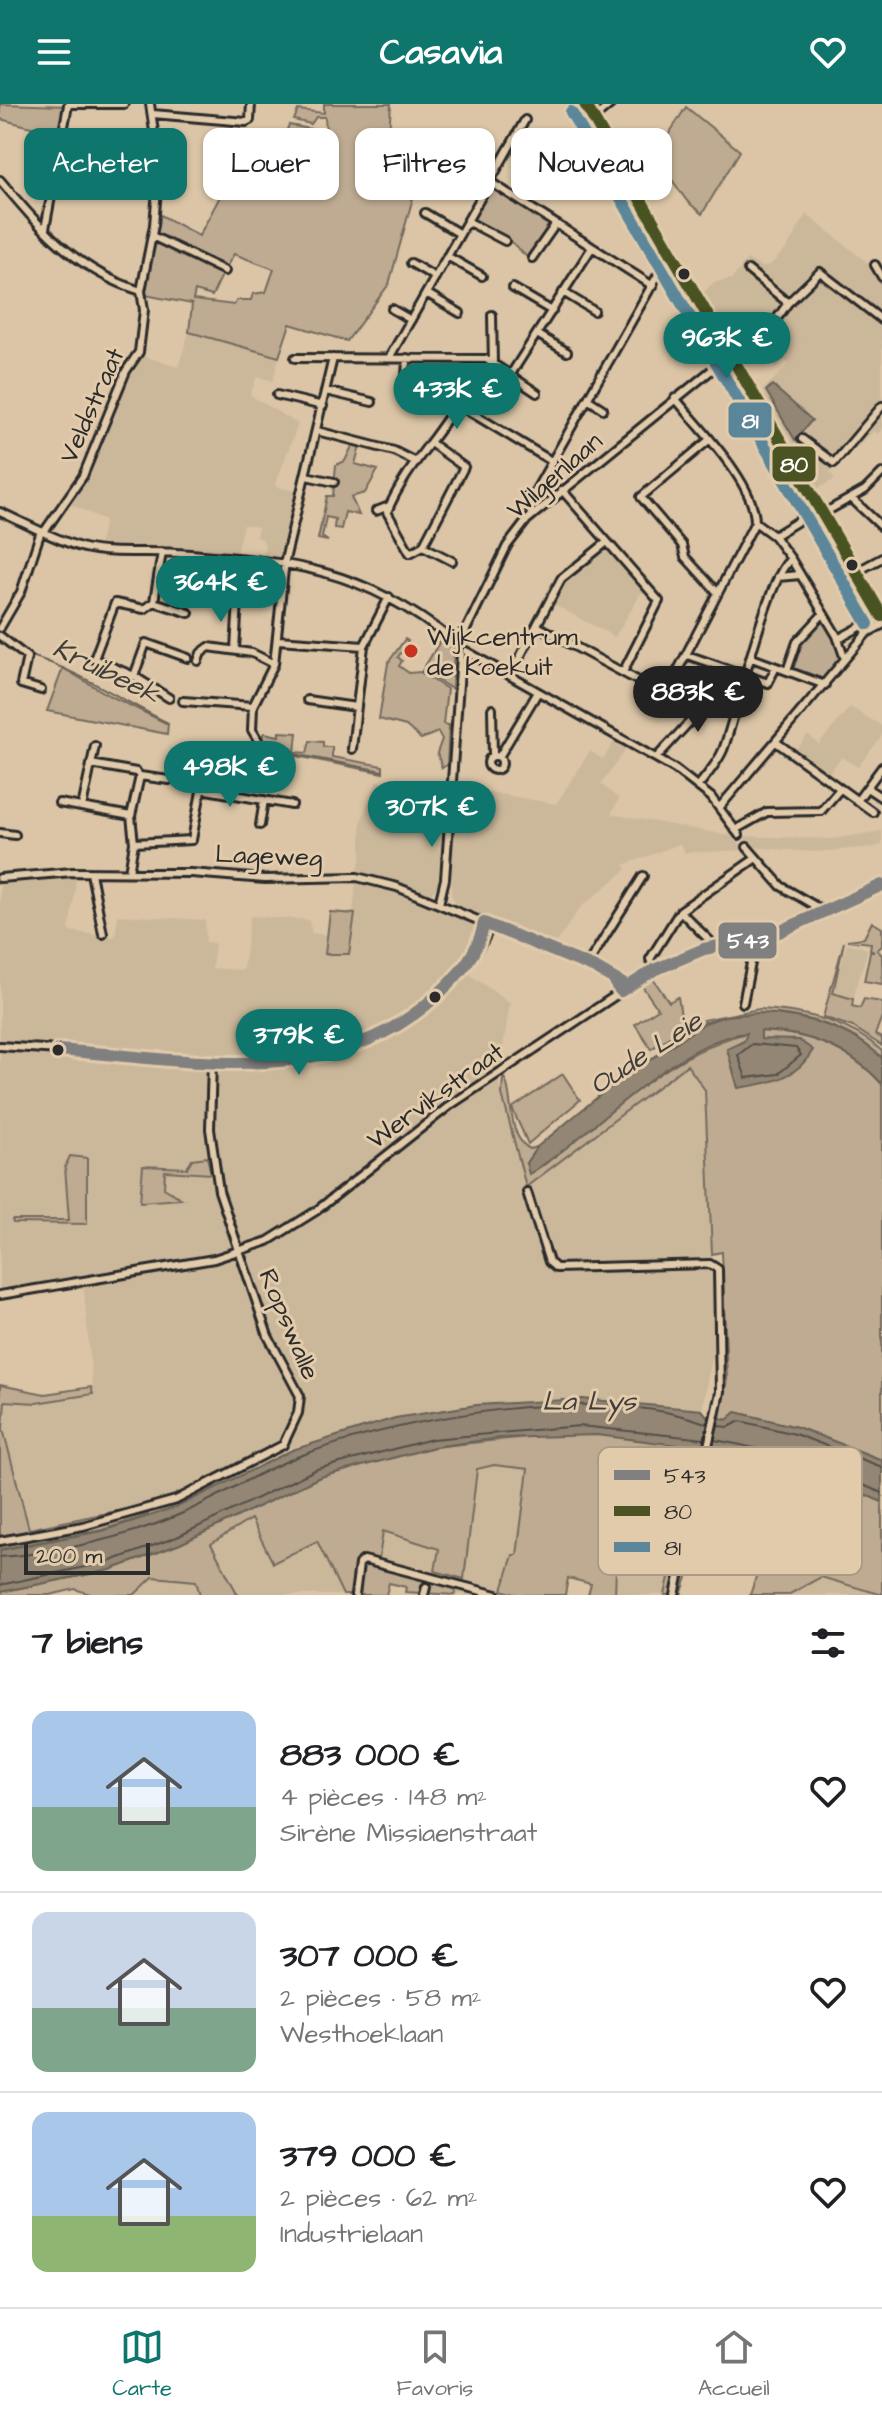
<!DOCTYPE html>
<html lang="fr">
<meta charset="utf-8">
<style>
:root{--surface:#fff;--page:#f2f2f2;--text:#202124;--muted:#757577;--line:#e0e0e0;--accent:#0f766e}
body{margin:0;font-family:"Architects Daughter",sans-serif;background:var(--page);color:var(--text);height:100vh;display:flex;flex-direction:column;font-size:30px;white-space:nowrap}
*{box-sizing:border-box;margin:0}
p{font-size:26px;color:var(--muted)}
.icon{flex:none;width:44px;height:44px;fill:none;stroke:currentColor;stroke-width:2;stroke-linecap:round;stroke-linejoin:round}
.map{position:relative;height:1491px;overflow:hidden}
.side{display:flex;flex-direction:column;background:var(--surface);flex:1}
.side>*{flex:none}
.guide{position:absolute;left:24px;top:24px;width:834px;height:72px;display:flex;gap:16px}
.scale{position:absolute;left:24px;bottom:20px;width:126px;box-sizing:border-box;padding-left:8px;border:4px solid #2b2b2b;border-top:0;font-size:22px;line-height:28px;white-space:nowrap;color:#2b2b2b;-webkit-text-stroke:6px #e2cbab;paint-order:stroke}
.price{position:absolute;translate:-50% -68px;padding:0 18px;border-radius:28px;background:var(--accent);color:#fff;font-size:26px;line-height:52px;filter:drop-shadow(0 2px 4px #0008)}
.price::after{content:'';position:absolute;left:50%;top:48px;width:24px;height:18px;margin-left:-12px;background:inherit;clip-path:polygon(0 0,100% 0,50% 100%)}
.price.active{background:#222;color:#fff}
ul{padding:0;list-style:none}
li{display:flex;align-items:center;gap:24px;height:200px;padding:0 32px}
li+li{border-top:2px solid var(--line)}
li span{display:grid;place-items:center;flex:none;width:224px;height:160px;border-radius:16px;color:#555}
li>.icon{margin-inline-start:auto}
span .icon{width:96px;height:96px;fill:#fffc;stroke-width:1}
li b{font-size:34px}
h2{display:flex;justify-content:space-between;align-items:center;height:96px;padding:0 32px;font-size:34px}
.tag{padding:0 28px;border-radius:16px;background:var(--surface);box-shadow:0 2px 6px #0004;font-size:28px;line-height:72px}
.tag.active{background:var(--accent);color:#fff}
header{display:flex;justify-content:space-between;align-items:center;height:104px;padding:0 32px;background:var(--accent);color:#fff;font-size:36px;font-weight:700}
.dock{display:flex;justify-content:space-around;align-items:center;height:112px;border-top:2px solid var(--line);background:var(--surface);font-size:22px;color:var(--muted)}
.dock a{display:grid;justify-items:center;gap:4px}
.dock .active{color:var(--accent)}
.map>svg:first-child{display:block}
</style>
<header><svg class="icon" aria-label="menu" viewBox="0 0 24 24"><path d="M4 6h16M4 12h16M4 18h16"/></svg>Casavia<svg class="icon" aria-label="heart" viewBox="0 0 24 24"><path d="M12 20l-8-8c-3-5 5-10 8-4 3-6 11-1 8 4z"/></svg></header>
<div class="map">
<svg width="882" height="1491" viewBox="0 0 882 1491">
<rect width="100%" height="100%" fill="#dbc5a6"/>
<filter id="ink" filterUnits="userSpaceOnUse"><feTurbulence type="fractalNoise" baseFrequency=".0125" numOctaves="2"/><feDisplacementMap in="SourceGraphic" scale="16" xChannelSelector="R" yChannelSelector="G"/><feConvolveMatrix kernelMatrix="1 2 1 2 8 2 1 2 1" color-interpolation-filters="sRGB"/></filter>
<g filter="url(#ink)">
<!-- built -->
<path fill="#cbb89b" d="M 806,110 L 872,162 L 882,176 L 882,326 L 878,330 L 874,327 L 830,368 L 835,375 L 816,386 L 804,365 L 820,355 L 810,345 L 798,355 L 760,289 L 789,260 L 785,256 L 775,264 L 762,243 L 741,255 L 703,189 L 714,178 L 732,175 L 747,155 L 762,163 L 770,161 L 787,144 Z
M 189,228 L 279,253 L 273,277 L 257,273 L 250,291 L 298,320 L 275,382 L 298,388 L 282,455 L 262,453 L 265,443 L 262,435 L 256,433 L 258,423 L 243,421 L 236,450 L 99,443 L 105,416 L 65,398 L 84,372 L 132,262 L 140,251 L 178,263 Z
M 605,442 L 644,484 L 615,533 L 551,499 L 562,477 Z
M 850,603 L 882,622 L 882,632 L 858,663 L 842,653 L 825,673 L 793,649 L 808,631 L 819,640 Z
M 615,636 L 626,641 L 624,648 L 601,680 L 619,695 L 611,710 L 733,732 L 745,746 L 685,749 L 680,740 L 624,761 L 627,765 L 580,804 L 553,843 L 456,801 L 451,790 L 456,682 L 556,700 L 590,647 L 603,655 Z
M 377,677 L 445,687 L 438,781 L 431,790 L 356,771 L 361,753 L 361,717 Z
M 882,727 L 882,741 L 876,743 L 813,748 L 751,743 L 743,732 L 831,735 Z
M 77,771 L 69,827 L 115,833 L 118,811 L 205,816 L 206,838 L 215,839 L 212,864 L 243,866 L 250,812 L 309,816 L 312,829 L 326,831 L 326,850 L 349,850 L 356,779 L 393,786 L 494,828 L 465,867 L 510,899 L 498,975 L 526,1082 L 687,960 L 705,985 L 712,1139 L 713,1245 L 702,1306 L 625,1297 L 562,1295 L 476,1301 L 416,1310 L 290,1344 L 282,1335 L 190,1385 L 145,1401 L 29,1425 L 3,1325 L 5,1297 L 36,1299 L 93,1290 L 83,1175 L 0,1188 L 0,777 Z
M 847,839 L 868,845 L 853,895 L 833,890 Z
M 494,1361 L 528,1364 L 517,1452 L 513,1451 L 503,1486 L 517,1491 L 455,1491 L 457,1482 L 377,1461 L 383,1426 L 466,1455 L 477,1365 Z
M 619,1361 L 694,1362 L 665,1491 L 615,1491 Z
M 251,1415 L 317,1436 L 343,1491 L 238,1491 L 211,1440 Z
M 153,1473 L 196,1477 L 200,1491 L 134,1491 Z
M 821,1473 L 860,1483 L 874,1491 L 788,1491 Z"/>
<!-- green -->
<path fill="#beab92" stroke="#746b5e" stroke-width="2" d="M 0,0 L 67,2 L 62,31 L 0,15 Z
M 324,0 L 391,0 L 389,32 L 419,32 L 419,72 L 389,180 L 347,237 L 290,220 L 279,253 L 189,228 L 192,200 L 145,191 L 153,137 L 224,167 L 212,192 L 195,187 L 193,196 L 234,201 L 237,196 L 251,196 L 253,190 L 266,188 L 274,165 L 234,150 L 225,165 L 156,132 L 157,109 L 199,132 L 224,85 C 271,75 271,62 289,21 L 326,28 L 325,13 L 316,13 L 311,20 L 294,16 L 298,6 L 324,9 Z
M 686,3 L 740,47 L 702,110 L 687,97 L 655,52 Z
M 490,81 L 552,121 L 528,154 L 506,133 L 501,134 L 470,116 Z
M 353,340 L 360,342 L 355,360 L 378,366 L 365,389 L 351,393 L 359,411 L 345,408 L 341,425 L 334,424 L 335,415 L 326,413 L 322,433 L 328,437 L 318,435 L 327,392 L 333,392 L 336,361 L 345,357 Z
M 822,515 L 835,535 L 841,554 L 824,577 L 790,566 L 800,537 Z
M 431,526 L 454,545 L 452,585 L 422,567 L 439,539 L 429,530 Z
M 405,535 L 408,537 L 398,553 L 402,557 L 399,562 L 409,569 L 420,568 L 447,585 L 443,620 L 449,621 L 447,661 L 442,664 L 437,649 L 442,635 L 438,628 L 421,635 L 406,622 L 379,615 L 388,559 Z
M 63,564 L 107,590 L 168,620 L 167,630 L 47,607 Z
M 279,628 L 297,629 L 295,648 L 307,649 L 310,637 L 323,638 L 323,643 L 332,643 L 332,653 L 383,662 L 383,669 L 250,643 L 250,639 L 258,641 L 264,629 L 279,632 Z
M 330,808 L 355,810 L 349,850 L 325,850 Z
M 872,818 L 882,824 L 882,842 L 877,846 L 882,851 L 882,880 L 864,877 L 870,848 L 874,848 L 870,846 L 871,839 L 847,836 L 864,834 Z
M 844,838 L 833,889 L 853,895 L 852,902 L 860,904 L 864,895 L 882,898 L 882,912 L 875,931 L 882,934 L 882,942 L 853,923 L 823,913 Z
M 651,872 L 669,898 L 678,893 L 683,924 L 651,945 L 635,920 L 658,905 L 640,879 Z
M 759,905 C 802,907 849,917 882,947 L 882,954 C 838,911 761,899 705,919 L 703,916 Z
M 756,927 C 805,928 849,943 882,980 L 882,1356 L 797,1323 L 736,1308 L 728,1316 L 720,1314 L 727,1275 L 722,1148 L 712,1150 L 705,986 L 687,961 L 526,1083 L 502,990 L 503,972 C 515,988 505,1032 530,1045 L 537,1043 L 526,1059 L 544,1061 C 603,1012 679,941 756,927 Z
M 563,970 L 580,996 L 528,1040 L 512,1004 Z
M 70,1052 L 87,1054 L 87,1120 L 13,1119 L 12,1116 L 69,1116 L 65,1063 Z
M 207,1053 L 211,1070 L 165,1067 L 164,1084 L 182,1095 L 140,1098 L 143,1062 L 187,1064 L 192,1055 Z
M 0,1281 L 45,1290 L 91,1283 L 93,1290 L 36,1299 L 5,1297 L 3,1325 L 29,1425 L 146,1401 L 146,1404 L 76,1420 L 91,1423 L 147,1408 L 148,1411 L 102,1426 L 0,1445 Z
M 545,1331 C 606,1329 702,1335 760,1352 C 802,1364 842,1380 882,1398 L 882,1491 L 821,1473 L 788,1491 L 750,1491 L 772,1424 L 726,1421 L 733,1374 L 722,1370 L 681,1491 L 665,1491 L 694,1362 L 620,1361 L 615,1491 L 588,1491 L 591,1480 L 568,1474 L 565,1491 L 517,1491 L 502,1486 L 513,1451 L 517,1451 L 528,1365 L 494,1361 L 477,1365 L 464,1475 L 435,1467 L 439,1445 L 383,1427 L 378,1461 L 457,1482 L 455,1491 L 405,1488 L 406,1483 L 389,1479 L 386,1491 L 343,1491 L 317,1437 L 273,1459 L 251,1415 L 211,1440 L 238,1491 L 200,1491 L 196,1477 L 153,1473 L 134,1491 L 93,1491 L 75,1485 L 50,1491 L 0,1491 L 0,1488 L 110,1466 L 180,1440 L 320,1373 L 434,1343 Z"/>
<!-- water -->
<path fill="#938674" stroke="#696257" stroke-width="2" d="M 772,281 L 812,316 L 795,336 L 766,287 Z
M 759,909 C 802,911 850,923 882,954 L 882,980 C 851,945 808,928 761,927 L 761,935 L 799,936 L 813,946 C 796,976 769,979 738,984 L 727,945 L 744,937 L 747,929 C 677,935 590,1034 529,1070 L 526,1059 L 537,1043 L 611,982 L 705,919 L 725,912 Z
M 583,1295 L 702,1306 L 707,1312 L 727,1316 L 736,1308 L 797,1323 L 882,1356 L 882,1398 L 827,1374 L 757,1351 L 597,1331 L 500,1334 L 434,1343 L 320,1373 L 180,1440 L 110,1466 L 0,1488 L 0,1446 L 102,1427 L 177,1403 L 292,1346 L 395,1314 L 476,1301 Z"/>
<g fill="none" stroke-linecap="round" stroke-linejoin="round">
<!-- shore -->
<path stroke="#554f48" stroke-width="2" d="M 752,940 L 796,944 L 801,951 L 778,970 L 746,974 L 738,951 Z
M 718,1322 L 729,1323 L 740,1317 L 795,1330 L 882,1363
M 714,1336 C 774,1345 827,1366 882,1389
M 0,1453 C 55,1450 132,1432 183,1409 C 221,1392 258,1368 297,1353 C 405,1312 600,1278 708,1320
M 0,1481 L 108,1458 L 177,1433 L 317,1365 L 432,1335 L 580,1322 L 705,1335"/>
<!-- stream -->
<path stroke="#696257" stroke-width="2" d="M 29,551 C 78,567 122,596 168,619
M 252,642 L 382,667"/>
<defs>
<path id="minor" d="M 68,0 L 124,0
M 585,0 L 635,87
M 153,10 L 246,18 L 250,16 L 251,0
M 593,15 L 611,0
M 441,64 L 478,70 L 653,182
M 0,76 C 42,126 77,167 141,187
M 635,87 L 752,286
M 523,99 L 541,72
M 425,109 L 460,130
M 467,117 L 505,137
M 45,125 L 68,1
M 152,132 L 225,167
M 447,152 L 482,172
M 532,154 L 555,121
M 411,159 L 435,173
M 875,161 L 882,173
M 748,166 L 788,199
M 513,184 L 552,207
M 563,188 L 594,207
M 426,189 L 460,209
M 392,205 L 411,216
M 492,211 L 493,259
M 537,230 L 567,248
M 730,252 L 763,234 L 788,199 L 820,168 L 882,216
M 295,254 L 486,255 L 537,289
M 389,254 L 525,16
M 511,270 L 591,145
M 751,285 L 882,512
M 326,287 L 372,298
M 277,291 L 323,302
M 405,294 L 407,254
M 675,294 C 699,324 755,379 755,418
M 589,296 L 603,305
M 317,327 L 394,347 L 414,357
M 802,335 L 834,359 L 882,302
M 709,336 L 641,393 L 682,441 L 685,453 L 718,489
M 306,372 L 334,378
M 788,374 L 873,516 L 838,535
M 562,386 L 659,497 L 623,568
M 851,394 L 882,423
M 376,407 L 389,402
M 0,408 C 27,420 55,436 84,444 C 115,451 145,446 176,449 C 294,458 358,462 455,538
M 822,410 L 865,386 L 882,369
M 531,412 L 529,398 L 664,160 L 673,152
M 755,418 L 774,432 L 791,455 L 837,532 L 845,555
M 44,428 L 83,372 L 126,267 L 139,248 L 144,206 L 141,187 L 154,121 L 159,62 L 150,0
M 774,432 L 819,404
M 423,442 L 464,363 L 432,340
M 162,448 L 154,498 L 144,505 L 115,499 L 94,555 L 134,572 L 146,539 L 188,554
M 452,457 L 423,442 L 410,449 L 387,408 C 404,367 434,337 457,300 L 553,358
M 856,468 L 882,454
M 778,473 L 800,471
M 154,498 L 189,509
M 537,522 L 657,587 L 667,587 L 755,418
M 0,524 L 21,488 L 41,427
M 0,532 L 27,553 L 21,580 L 41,586
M 278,536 L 364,542
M 461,536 L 507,442 L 527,416 L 730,251
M 235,545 L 238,497
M 466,547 L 675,665 L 711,693 L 739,731
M 687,551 L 768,579 L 776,563
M 752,554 L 825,581
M 198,557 L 201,549 L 209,543 L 252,549 L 274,560
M 787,567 L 797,538 L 823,510
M 134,572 L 169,594
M 510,572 L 561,475 L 607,438
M 307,596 L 356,603
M 183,597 L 253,602
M 492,605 L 493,651
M 258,636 L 252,626 L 253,602 L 274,560 L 285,456 L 333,254
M 776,638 L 873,708
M 352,645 L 364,542 L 389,493
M488 659a7 7 0 1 1 14 0a7 7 0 1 1-14 0Z
M 499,653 L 538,588
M 656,654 L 695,612 L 704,590
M 91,660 L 136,668 L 140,672
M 698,682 C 707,671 717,660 723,646 C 737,610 767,472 791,455
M 867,684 L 882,694
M 201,685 L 292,701
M 857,697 L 882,663
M 59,699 L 131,712
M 82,703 L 95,642
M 719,704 L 867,529 L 882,521
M 260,721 L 264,696
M 735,726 L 767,708 L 821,707 L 839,686
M 0,729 L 15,731
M 134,739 L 192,736 L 206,660
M 747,743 L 781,782 L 822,806
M 129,768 L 134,739 L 131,712 L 140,672 L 169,676
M 91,769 L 103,830
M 0,774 L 73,768 L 191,769 L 265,775 L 357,773 L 397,783 L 595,864 L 628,883
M 439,800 L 445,775 L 461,551
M 680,807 L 714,841
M 587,861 L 643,772
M 654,866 L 650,855 L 680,807 L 756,754
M 743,899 L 756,834
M 0,942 L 262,960 C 356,956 449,910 491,822
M 527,1088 L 549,1158 L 556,1164 L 710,1160 L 718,1165 L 720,1288 L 675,1491
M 0,1191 L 214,1155 L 268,1137 L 316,1107 L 449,1002 L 654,866 L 713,842 L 770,832 L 882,781
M 0,1437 L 83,1422 L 176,1396 L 283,1341 L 298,1309 L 300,1292 L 268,1232 L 219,1087 L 210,1025 L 212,958
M 355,1491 L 359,1460 L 364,1456 L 497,1491
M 424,1491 L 426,1483"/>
</defs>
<!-- minor casing -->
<use href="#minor" stroke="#2b2b2b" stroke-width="12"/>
<!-- minor -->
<use href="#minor" stroke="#e2cbab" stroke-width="6"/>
<defs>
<path id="bus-1" d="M 616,881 L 621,887 L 654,866 L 704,845 L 770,832 L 882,781
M 58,946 C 185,955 331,988 434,894 C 458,872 478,851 484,819 L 595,864 L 628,883"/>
<path id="bus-2" d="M 585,0 L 882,512"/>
<path id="bus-3" d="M 571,8 L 868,520"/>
</defs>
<!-- bus-1 casing -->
<use href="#bus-1" stroke="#e2cbab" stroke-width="18"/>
<!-- bus-2 casing -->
<use href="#bus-2" stroke="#e2cbab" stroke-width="18"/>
<!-- bus-3 casing -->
<use href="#bus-3" stroke="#e2cbab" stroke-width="18"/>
<!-- bus-1 -->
<use href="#bus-1" stroke="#808080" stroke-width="12"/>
<!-- bus-2 -->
<use href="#bus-2" stroke="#4a5321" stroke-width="12"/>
<!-- bus-3 -->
<use href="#bus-3" stroke="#5b869a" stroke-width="12"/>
</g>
</g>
<!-- markers -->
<g fill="#2b2b2b" stroke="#e2cbab" stroke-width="3">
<circle cx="684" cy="170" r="7"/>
<circle cx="852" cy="461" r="7"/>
<circle cx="435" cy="893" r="7"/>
<circle cx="58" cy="946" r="7"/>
</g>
<circle fill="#c8321e" stroke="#e2cbab" stroke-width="3" cx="411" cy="547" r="8"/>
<g text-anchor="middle" stroke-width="6" stroke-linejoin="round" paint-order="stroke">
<!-- street labels -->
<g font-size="26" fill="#2b2b2b" stroke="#e2cbab">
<text transform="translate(91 301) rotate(-66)" y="9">Veldstraat</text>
<text transform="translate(554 371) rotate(-41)" y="9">Wilgenlaan</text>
<text transform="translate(269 751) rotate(2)" y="9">Lageweg</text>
<text transform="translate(435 991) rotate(-36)" y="9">Wervikstraat</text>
<text transform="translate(290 1220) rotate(67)" y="9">Ropswalle</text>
</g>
<!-- poi labels -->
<g font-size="26" fill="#2b2b2b" stroke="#e2cbab" text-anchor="start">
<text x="427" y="541">Wijkcentrum<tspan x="427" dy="30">de Koekuit</tspan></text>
</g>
<!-- water labels -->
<g font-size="28" font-style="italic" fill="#403d3a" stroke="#e2cbab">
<text transform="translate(107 566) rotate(26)" y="10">Kruibeek</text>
<text transform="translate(645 948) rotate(-33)" y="10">Oude Leie</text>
<text x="589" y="1306">La Lys</text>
</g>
</g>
<!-- legend -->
<rect x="598" y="1343" width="264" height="128" rx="12" fill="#e2cbab" stroke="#ab9b85" stroke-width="2"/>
<rect x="614" y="1366" width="36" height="10" fill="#808080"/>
<rect x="614" y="1402" width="36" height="10" fill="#4a5321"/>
<rect x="614" y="1438" width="36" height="10" fill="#5b869a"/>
<g font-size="22" fill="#2b2b2b">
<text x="664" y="1379">543</text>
<text x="664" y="1415">80</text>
<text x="664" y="1451">81</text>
</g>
<g stroke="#e2cbab" stroke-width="3">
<rect x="727" y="297" width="46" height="38" rx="8" fill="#5b869a"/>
<rect x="771" y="341" width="46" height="38" rx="8" fill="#4a5321"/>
<rect x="717" y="817" width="61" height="39" rx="8" fill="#808080"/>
</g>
<g font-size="22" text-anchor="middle" font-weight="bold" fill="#fff">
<text x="750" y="324">81</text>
<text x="794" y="368">80</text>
<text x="748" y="844">543</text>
</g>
</svg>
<div class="scale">200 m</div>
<b class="price" style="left:727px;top:276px">963K €</b>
<b class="price" style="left:457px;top:327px">433K €</b>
<b class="price" style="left:221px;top:520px">364K €</b>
<b class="price active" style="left:698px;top:630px">883K €</b>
<b class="price" style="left:230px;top:705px">498K €</b>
<b class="price" style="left:432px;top:745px">307K €</b>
<b class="price" style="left:299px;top:973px">379K €</b>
<div class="guide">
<a class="tag active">Acheter</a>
<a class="tag">Louer</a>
<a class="tag">Filtres</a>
<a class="tag">Nouveau</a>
</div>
</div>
<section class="side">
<h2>7 biens<svg class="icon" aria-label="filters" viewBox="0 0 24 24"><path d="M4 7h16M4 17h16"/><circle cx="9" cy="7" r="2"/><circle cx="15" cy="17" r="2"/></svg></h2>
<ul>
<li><span style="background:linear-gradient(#a9c7e8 60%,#7fa58c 0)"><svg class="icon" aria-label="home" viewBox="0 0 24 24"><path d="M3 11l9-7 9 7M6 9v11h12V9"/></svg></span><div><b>883 000 €</b><p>4 pièces · 148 m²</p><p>Sirène Missiaenstraat</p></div><svg class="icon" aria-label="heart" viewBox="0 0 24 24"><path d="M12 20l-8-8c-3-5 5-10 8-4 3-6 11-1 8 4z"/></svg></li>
<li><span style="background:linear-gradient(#c9d6e8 60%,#7fa58c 0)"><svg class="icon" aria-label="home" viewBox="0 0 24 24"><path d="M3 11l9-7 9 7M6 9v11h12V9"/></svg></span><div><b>307 000 €</b><p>2 pièces · 58 m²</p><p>Westhoeklaan</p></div><svg class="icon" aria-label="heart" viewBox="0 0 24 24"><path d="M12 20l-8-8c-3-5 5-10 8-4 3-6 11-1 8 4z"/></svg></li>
<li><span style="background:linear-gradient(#a9c7e8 65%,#8fb573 0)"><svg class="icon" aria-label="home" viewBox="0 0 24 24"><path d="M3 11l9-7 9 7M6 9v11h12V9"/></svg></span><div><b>379 000 €</b><p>2 pièces · 62 m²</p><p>Industrielaan</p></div><svg class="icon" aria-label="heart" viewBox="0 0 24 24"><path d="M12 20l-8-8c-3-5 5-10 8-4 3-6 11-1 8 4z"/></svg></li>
</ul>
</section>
<nav class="dock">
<a class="active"><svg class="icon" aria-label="map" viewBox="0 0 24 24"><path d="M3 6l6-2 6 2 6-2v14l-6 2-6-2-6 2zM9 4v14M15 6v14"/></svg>Carte</a>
<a><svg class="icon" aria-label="saved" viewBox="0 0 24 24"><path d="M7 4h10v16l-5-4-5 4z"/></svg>Favoris</a>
<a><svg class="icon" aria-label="home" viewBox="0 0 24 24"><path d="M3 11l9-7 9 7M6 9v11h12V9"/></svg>Accueil</a>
</nav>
